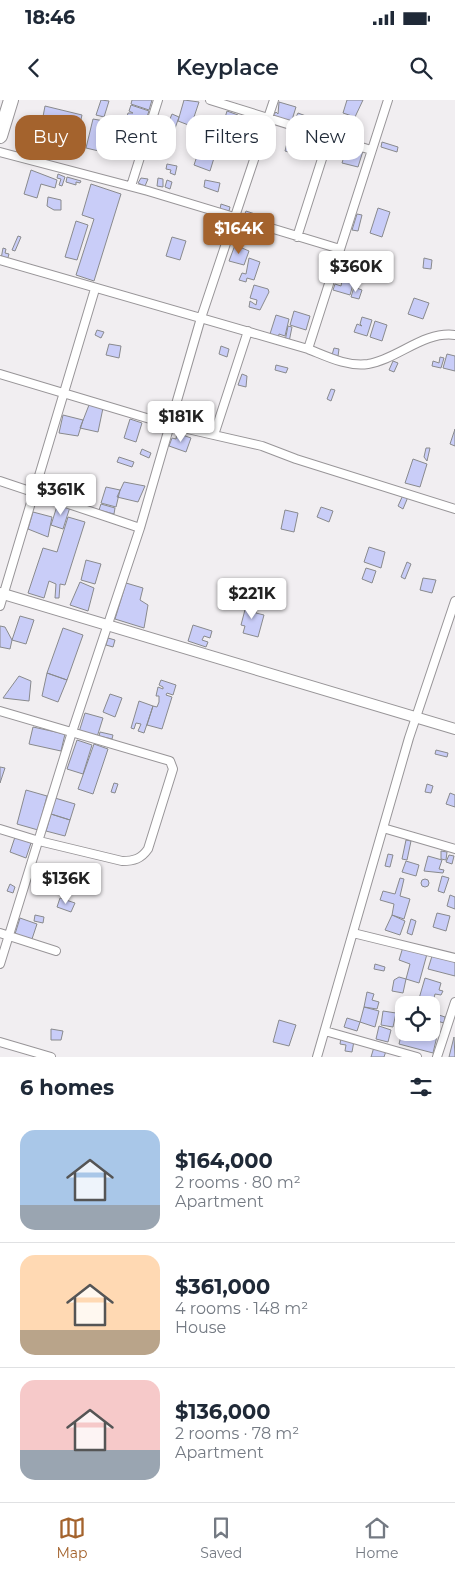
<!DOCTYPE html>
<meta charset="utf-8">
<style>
:root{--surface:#fff;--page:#f6f6f7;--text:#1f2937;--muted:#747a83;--line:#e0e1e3;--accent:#a4632d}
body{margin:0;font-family:Montserrat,sans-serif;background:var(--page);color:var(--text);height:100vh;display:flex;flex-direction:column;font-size:19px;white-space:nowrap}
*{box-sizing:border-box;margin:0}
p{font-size:16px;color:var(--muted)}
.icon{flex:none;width:28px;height:28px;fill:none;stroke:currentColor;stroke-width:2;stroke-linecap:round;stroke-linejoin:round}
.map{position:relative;height:957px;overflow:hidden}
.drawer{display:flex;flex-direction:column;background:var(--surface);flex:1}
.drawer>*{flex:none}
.top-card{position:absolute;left:15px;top:15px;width:425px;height:45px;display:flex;gap:10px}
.controls{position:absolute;left:395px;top:896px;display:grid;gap:10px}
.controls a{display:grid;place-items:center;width:45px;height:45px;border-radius:10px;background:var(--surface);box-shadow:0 2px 8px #0003;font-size:25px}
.price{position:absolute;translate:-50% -42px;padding:0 11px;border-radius:5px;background:#fff;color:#222;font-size:16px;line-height:32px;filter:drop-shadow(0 1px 2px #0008)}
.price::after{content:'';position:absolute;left:50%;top:30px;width:15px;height:11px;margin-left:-8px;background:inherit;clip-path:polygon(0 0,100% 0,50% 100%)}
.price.active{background:var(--accent);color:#fff}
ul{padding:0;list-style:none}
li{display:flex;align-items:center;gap:15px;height:125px;padding:0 20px}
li+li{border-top:1px solid var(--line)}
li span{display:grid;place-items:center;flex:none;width:140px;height:100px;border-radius:15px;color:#555}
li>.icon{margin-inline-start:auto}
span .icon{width:60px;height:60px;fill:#fffc;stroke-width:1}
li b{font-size:21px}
h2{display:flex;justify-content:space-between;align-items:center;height:60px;padding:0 20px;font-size:21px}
.tag{padding:0 18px;border-radius:15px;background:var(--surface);box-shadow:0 2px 8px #0003;font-size:18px;line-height:45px}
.tag.active{background:var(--accent);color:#fff}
.status{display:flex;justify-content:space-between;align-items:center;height:35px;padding:0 25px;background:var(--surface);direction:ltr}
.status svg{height:14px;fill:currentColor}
header{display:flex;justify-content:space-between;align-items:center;height:65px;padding:0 20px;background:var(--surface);font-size:22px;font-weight:600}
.tabs{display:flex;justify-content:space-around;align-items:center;height:70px;border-top:1px solid var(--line);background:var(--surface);font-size:14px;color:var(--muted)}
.tabs a{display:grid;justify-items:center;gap:2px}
.tabs .active{color:var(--accent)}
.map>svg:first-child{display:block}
</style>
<div class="status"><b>18:46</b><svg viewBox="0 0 49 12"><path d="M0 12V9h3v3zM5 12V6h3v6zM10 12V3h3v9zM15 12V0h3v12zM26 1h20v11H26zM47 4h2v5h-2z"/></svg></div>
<header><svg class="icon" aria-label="back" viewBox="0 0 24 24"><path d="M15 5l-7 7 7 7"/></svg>Keyplace<svg class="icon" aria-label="search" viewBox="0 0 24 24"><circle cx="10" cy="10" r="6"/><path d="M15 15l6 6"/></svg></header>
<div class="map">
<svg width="455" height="957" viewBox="0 0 455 957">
<rect width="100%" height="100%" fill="#f1eef1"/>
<!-- building -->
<path fill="#c9cdf8" stroke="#898a8d" d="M 101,0 L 109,1 L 104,17 L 96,15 Z
M 132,0 L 152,0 L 149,10 L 131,4 Z
M 184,0 L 199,2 L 191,26 L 178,21 Z
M 347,0 L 363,0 L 355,17 L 343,13 Z
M 279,2 L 296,7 L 291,23 L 272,17 L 276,12 L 278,14 Z
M 131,5 L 149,11 L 144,25 L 126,20 L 128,13 L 133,13 L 129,11 Z
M 45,6 L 82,15 L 76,41 L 48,35 L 51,24 L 42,22 Z
M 227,11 L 238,15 L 232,37 L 220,34 Z
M 298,13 L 306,16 L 303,26 L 294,21 Z
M 172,14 L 179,17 L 173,34 L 165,31 Z
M 241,15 L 246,17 L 244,25 L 239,23 Z
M 93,19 L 110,22 L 103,52 L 86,48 Z
M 258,19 L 255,29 L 251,28 L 253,20 Z
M 290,31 L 298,33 L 292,53 L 285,51 Z
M 39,38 L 45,40 L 41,55 L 35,53 Z
M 382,42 L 398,47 L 397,52 L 381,47 Z
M 347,47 L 363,51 L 358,67 L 342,63 Z
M 198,53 L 214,58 L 210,71 L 194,65 Z
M 167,64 L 177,66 L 175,75 L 170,73 L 171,70 L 166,69 Z
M 31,70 L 57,80 L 55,88 L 41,84 L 37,98 L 24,94 Z
M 58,74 L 65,77 L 62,86 L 59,85 L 61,79 L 57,78 Z
M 67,77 L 81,81 L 80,83 L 76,82 L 76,85 L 66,82 Z
M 141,78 L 148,79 L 145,86 L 138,83 Z
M 158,78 L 163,79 L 163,87 L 157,86 Z
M 167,80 L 172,82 L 170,89 L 165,87 Z
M 205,80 L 220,83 L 218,92 L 204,87 Z
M 91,84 L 121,94 L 94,181 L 76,175 L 94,119 L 82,115 Z
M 48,97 L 61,100 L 61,110 L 54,110 L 47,106 Z
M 221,104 L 230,107 L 229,111 L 220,109 Z
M 378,108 L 390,112 L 382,137 L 370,133 Z
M 246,111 L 255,114 L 254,119 L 244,116 Z
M 357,114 L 362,115 L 358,131 L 352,130 Z
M 76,121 L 88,125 L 77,160 L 65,157 Z
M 18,136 L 21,137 L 15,151 L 12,150 Z
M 172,137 L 186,141 L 180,160 L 166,156 Z
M 235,145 L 249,151 L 244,165 L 229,161 Z
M 3,148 L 6,149 L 5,153 L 9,154 L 7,161 L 1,159 Z
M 249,158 L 260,162 L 254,180 L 247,178 L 246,182 L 239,180 L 242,173 L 246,174 Z
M 424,158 L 432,160 L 431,169 L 423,168 Z
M 337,176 L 354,181 L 350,195 L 333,190 L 335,184 L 341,186 L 342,181 L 337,180 Z
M 254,185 L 268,189 L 269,192 L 260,210 L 249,207 L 250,201 L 256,205 L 257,200 L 250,198 Z
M 354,187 L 362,190 L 359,199 L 351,197 Z
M 414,198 L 429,203 L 423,219 L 408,214 Z
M 294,211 L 310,216 L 306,230 L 290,225 Z
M 276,215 L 289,219 L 285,236 L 279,234 L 278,239 L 269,237 Z
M 362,217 L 372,220 L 367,236 L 354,232 L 357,224 L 362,226 L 360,224 Z
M 375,221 L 387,225 L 382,241 L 370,237 Z
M 288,226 L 292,227 L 289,242 L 285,241 Z
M 97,230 L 104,232 L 101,238 L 95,235 Z
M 109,244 L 121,246 L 119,258 L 106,255 Z
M 221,246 L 229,249 L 227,257 L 219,254 Z
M 334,248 L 339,249 L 338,256 L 332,255 Z
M 447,254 L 455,256 L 455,271 L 443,268 Z
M 440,257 L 444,258 L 441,268 L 432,266 L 433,261 L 439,263 Z
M 393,261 L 398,263 L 394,272 L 389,270 Z
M 276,265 L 288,268 L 286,273 L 275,270 Z
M 242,274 L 247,276 L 246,287 L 238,285 Z
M 331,289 L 335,290 L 331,301 L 327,299 Z
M 89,305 L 103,308 L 98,332 L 80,328 Z
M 63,315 L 83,320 L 78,336 L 59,333 Z
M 130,319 L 142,323 L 136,342 L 124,338 Z
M 455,329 L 455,346 L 450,344 Z
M 177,333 L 191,338 L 186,352 L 169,346 L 172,338 L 176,339 Z
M 426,348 L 430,348 L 427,361 L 424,357 Z
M 142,349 L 151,353 L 149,358 L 140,354 Z
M 119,357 L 134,362 L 132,367 L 117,362 Z
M 413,359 L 427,364 L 420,387 L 405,383 Z
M 124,382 L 145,386 L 138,402 L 117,397 Z
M 106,387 L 120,390 L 116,407 L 101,403 Z
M 403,395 L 408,397 L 403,409 L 398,406 Z
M 58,403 L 70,407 L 63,429 L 51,425 Z
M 101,404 L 115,408 L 114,414 L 99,410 Z
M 321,407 L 333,411 L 329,422 L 317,417 Z
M 285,410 L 298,413 L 294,432 L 281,429 Z
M 33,412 L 52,417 L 48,437 L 28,429 Z
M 68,417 L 85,422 L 65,485 L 60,484 L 59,498 L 55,498 L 56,484 L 49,481 L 44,498 L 28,493 L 43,448 L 57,452 Z
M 369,447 L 385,452 L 381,468 L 364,462 Z
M 86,460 L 101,464 L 95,484 L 81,480 Z
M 407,462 L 411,464 L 405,479 L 401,477 Z
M 366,468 L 376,471 L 372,483 L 362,479 Z
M 423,478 L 436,480 L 432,493 L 420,490 Z
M 80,482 L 94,488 L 88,511 L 70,505 Z
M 126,483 L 143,488 L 140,500 L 148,505 L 144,528 L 115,519 Z
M 247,502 L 256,504 L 256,513 L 264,515 L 258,537 L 243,533 L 245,526 L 241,525 Z
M 20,516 L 34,520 L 26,544 L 12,540 Z
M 193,525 L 212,531 L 210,538 L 204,536 L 202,540 L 208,542 L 206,547 L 188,541 Z
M 0,526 L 5,527 L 12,540 L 10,549 L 0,547 Z
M 63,528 L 83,535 L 67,580 L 47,573 Z
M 108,538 L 115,540 L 113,547 L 106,545 Z
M 47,573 L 67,580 L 58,602 L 42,596 Z
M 19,576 L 31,581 L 29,601 L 3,598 Z
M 161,580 L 176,585 L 173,595 L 167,593 L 166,595 L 172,597 L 162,629 L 147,625 L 153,606 L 157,607 L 159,602 L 159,596 L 156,596 L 158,587 L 163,589 L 163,587 L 159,585 Z
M 110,594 L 122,598 L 115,617 L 103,612 Z
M 139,601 L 153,606 L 144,633 L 138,631 L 141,624 L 136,623 L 134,629 L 131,628 Z
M 85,613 L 103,618 L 97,637 L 79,632 Z
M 33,627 L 65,634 L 61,651 L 29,644 Z
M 100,632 L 113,635 L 112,639 L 99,636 Z
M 77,640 L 92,645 L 83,674 L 67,669 Z
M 94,644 L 108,649 L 93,694 L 78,689 Z
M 436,650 L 448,653 L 447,657 L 435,654 Z
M 0,667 L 5,668 L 0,683 Z
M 114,683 L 118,684 L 115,693 L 111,692 Z
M 427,684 L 433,686 L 431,693 L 425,692 Z
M 26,690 L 47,696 L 38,730 L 17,724 Z
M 450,693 L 455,695 L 455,707 L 446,704 Z
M 55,698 L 75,704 L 70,720 L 51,714 Z
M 51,714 L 70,720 L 65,736 L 46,731 Z
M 15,737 L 31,743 L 26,758 L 10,752 Z
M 406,740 L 411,741 L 407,760 L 402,759 Z
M 441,751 L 447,752 L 446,760 L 441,759 Z
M 388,754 L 393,755 L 390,767 L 385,766 Z
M 449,755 L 454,756 L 452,764 L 446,762 Z
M 428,756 L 442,760 L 439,769 L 444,770 L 443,773 L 424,771 Z
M 406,761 L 419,765 L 416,776 L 402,772 Z
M 442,776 L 449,778 L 444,793 L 438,791 Z
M 400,778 L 404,779 L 400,796 L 410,799 L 404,819 L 392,815 L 394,804 L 380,800 L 383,791 L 395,794 Z
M421 783a4 4 0 1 1 8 0a4 4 0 1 1-8 0Z
M 10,784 L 15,787 L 13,793 L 7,791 Z
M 450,795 L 455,797 L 455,809 L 447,806 Z
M 60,798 L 75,803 L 71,812 L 57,807 Z
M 437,813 L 450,816 L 446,831 L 433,827 Z
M 35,815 L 44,817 L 43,823 L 34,821 Z
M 392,815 L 405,821 L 400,835 L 385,830 Z
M 20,818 L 37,824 L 32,839 L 15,834 Z
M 411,819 L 416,821 L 412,835 L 407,833 Z
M 403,847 L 427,854 L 419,883 L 406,879 L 410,864 L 399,860 Z
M 432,856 L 455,862 L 455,876 L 428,869 Z
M 375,864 L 385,867 L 384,871 L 374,869 Z
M 399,877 L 406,879 L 403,893 L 392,891 L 394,880 Z
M 425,878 L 441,883 L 439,890 L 443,891 L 441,895 L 435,894 L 432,906 L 418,902 Z
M 367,892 L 374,894 L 372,900 L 379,902 L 377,909 L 364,907 Z
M 364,907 L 379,911 L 375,927 L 360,922 Z
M 383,911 L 396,913 L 393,927 L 381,925 Z
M 439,915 L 445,917 L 444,923 L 437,921 Z
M 347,918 L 360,922 L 357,931 L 344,927 Z
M 279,920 L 296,925 L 289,946 L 273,942 Z
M 404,924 L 404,932 L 431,932 L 431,927 L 435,928 L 433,935 L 437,936 L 433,953 L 399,944 Z
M 379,926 L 391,930 L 388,942 L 376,939 Z
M 51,929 L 63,931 L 61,940 L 51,940 Z
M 454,937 L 455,957 L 449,957 Z
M 341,938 L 354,941 L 352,952 L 345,951 L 346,945 L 340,944 Z
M 374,947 L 386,951 L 384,957 L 371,957 Z"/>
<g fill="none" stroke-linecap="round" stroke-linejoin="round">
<defs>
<path id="street" d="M 210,0 L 371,50
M 0,52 L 148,91 L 340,149
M 131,86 L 158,0
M 297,137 L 329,37
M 0,160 L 308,249 L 388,0
M 308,249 C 326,256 347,267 368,264 C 398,259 423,231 455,235
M 0,274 L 170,325 L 262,346 L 296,359 L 455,409
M 214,335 L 248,231
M 0,381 L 140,428
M 0,506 L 95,189
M 0,611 L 170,661 L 173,669 L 148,749 C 141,759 134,761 122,761 L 39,741 L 0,729
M 383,728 L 455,749
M 0,833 L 56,851
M 353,833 L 455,858
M 0,864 L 72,632 L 140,428 L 201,218 L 274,0
M 325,931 L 417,957
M 0,942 L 51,957
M 317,957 L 409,638 L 455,501
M 437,957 L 455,902"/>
<path id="secondary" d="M 0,493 L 455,629"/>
<path id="highway" d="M 0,36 L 11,0"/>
</defs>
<!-- street casing -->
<use href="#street" stroke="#989598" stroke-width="10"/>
<!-- secondary casing -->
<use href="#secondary" stroke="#989598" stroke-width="12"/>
<!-- highway casing -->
<use href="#highway" stroke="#989598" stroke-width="16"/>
<!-- street -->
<use href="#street" stroke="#fff" stroke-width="8"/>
<!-- secondary -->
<use href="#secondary" stroke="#fff" stroke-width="10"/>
<!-- highway -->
<use href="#highway" stroke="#fff" stroke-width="14"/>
</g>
</svg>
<div class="controls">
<a><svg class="icon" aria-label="locate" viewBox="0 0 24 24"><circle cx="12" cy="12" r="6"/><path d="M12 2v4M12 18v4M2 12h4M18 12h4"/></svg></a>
</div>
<b class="price active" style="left:239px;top:155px">$164K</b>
<b class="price" style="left:356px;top:193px">$360K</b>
<b class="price" style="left:181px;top:343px">$181K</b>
<b class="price" style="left:61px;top:416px">$361K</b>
<b class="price" style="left:252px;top:520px">$221K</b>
<b class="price" style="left:66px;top:805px">$136K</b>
<div class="top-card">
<a class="tag active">Buy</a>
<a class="tag">Rent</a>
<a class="tag">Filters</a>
<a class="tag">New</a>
</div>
</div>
<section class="drawer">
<h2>6 homes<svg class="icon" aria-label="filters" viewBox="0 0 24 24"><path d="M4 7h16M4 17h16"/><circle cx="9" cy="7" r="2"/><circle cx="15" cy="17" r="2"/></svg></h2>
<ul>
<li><span style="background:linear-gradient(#a9c7e8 75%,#9aa5b1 0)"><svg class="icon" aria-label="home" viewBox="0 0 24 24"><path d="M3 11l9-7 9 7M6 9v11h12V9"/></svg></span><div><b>$164,000</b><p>2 rooms · 80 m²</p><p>Apartment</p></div></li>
<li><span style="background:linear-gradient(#ffd9b3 75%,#b9a48a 0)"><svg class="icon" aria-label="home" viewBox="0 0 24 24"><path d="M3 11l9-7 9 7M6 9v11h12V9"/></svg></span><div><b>$361,000</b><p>4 rooms · 148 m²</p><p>House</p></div></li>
<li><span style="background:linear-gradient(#f6c9c9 70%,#9aa5b1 0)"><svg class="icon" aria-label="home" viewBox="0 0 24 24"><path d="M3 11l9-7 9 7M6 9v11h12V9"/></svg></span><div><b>$136,000</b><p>2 rooms · 78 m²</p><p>Apartment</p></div></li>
</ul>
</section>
<nav class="tabs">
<a class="active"><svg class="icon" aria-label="map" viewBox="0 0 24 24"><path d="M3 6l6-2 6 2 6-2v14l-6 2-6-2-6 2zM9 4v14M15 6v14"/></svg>Map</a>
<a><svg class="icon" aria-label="saved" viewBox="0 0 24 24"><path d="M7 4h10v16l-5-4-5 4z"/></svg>Saved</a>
<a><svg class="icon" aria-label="home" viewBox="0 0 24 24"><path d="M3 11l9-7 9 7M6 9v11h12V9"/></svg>Home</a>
</nav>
